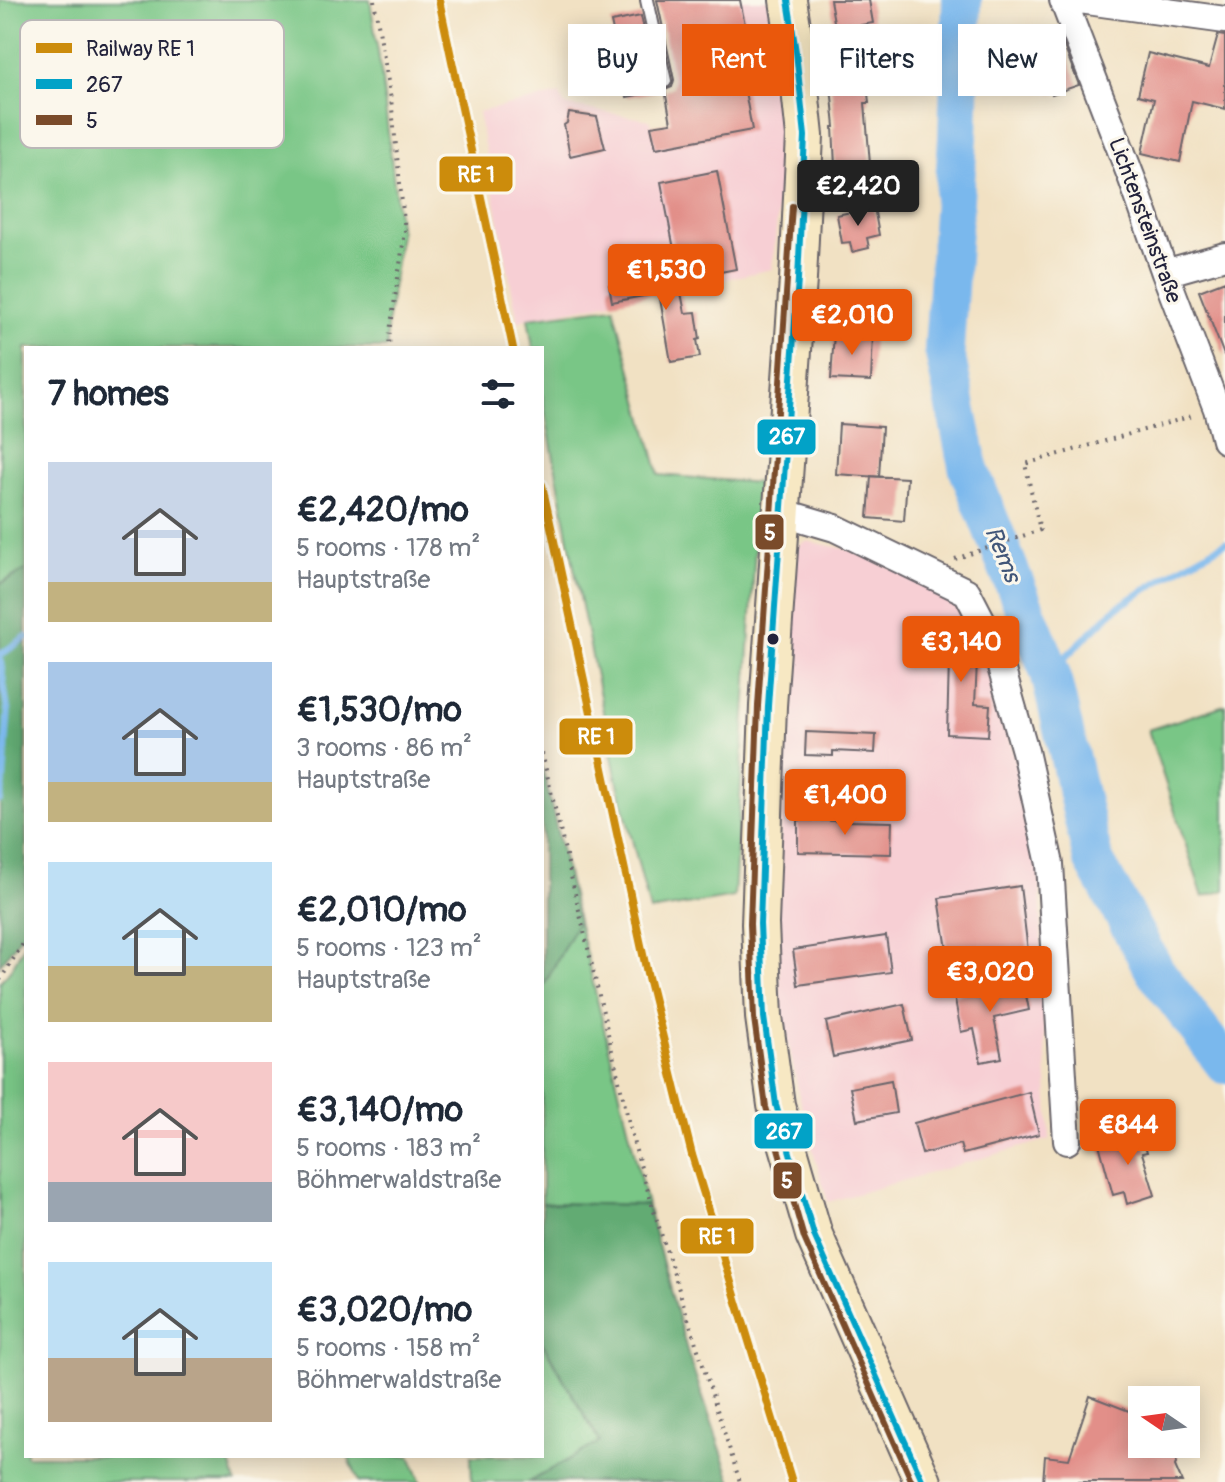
<!DOCTYPE html>
<meta charset="utf-8">
<style>
:root{--surface:#fff;--page:#f2f2f3;--text:#1f2937;--muted:#747a83;--accent:#ea580c}
body{margin:0;font-family:Pangolin,sans-serif;background:var(--page);color:var(--text);height:100vh;display:flex;flex-direction:column;font-size:30px;white-space:nowrap}
*{box-sizing:border-box;margin:0}
p{font-size:26px;color:var(--muted)}
.icon{flex:none;width:44px;height:44px;fill:none;stroke:currentColor;stroke-width:2;stroke-linecap:round;stroke-linejoin:round}
.map{position:relative;flex:1;overflow:hidden}
.side{position:absolute;left:24px;top:346px;width:520px;height:1112px;display:flex;flex-direction:column;background:var(--surface);border-radius:0px;box-shadow:0 4px 20px #0003}
.side>*{flex:none}
.guide{position:absolute;left:568px;top:24px;width:536px;height:72px;display:flex;gap:16px}
.needle{width:52px;rotate:283deg}
.buttons{position:absolute;left:1128px;top:1386px;display:grid;gap:16px}
.buttons a{display:grid;place-items:center;width:72px;height:72px;border-radius:0px;background:var(--surface);box-shadow:0 4px 20px #0003;font-size:40px}
.price{position:absolute;translate:-50% -68px;padding:0 18px;border-radius:8px;background:var(--accent);color:#fff;font-size:26px;line-height:52px;filter:drop-shadow(0 2px 4px #0008)}
.price::after{content:'';position:absolute;left:50%;top:48px;width:24px;height:18px;margin-left:-12px;background:inherit;clip-path:polygon(0 0,100% 0,50% 100%)}
.price.on{background:#222;color:#fff}
ul{padding:0;list-style:none}
li{display:flex;align-items:center;gap:24px;height:200px;padding:0 24px}
li span{display:grid;place-items:center;flex:none;width:224px;height:160px;border-radius:0px;color:#555}
li>.icon{margin-inline-start:auto}
span .icon{width:96px;height:96px;fill:#fffc;stroke-width:1}
li b{font-size:34px}
h2{display:flex;justify-content:space-between;align-items:center;height:96px;padding:0 24px;font-size:34px}
.pill{padding:0 28px;border-radius:0px;background:var(--surface);box-shadow:0 4px 20px #0003;font-size:28px;line-height:72px}
.pill.on{background:var(--accent);color:#fff}
.map>svg:first-child{display:block}
</style>
<div class="map">
<svg width="1225" height="1482" viewBox="0 0 1225 1482">
<rect width="100%" height="100%" fill="#fbf7ec"/>
<filter id="ink" filterUnits="userSpaceOnUse"><feTurbulence type="fractalNoise" baseFrequency=".0125" numOctaves="2"/><feDisplacementMap in="SourceGraphic" scale="16" xChannelSelector="R" yChannelSelector="G"/><feConvolveMatrix kernelMatrix="1 2 1 2 8 2 1 2 1" color-interpolation-filters="sRGB"/></filter>
<filter id="wash" filterUnits="userSpaceOnUse"><feTurbulence type="fractalNoise" baseFrequency=".006" numOctaves="4" result="noise"/><feDisplacementMap in="SourceGraphic" scale="32" xChannelSelector="R" yChannelSelector="G"/><feGaussianBlur stdDeviation="1.8" result="paint"/><feColorMatrix in="noise" values="0 0 0 0 0 0 0 0 0 0 0 0 0 0 0 0 0 1.4 0 .05"/><feComposite in="paint" operator="in"/></filter>
<g filter="url(#wash)">
<rect width="100%" height="100%" fill="#f1e1c3"/>
<!-- built -->
<path fill="#f7cfd4" d="M 657,0 L 769,0 L 782,82 L 784,152 L 772,269 L 681,289 L 528,318 L 518,322 L 478,112 L 560,94 L 564,105 L 650,120 L 652,126 L 670,123 L 667,103 L 676,101 Z
M 806,541 L 851,550 L 958,598 L 995,674 L 1040,861 L 1043,1003 L 1050,1139 L 828,1202 L 805,1123 L 781,1007 L 777,916 L 792,550 Z"/>
<!-- green -->
<path fill="#79c686" stroke="#4e7460" stroke-width="2" d="M 0,0 L 370,0 L 381,72 L 400,234 L 387,326 L 387,348 L 26,348 L 26,570 L 0,584 Z
M 614,307 L 659,475 L 759,483 L 734,897 L 650,911 L 616,776 L 573,562 L 542,394 L 542,348 L 533,348 L 528,318 Z
M 1225,705 L 1225,890 L 1203,897 L 1148,730 Z
M 578,921 L 647,1205 L 542,1203 L 542,989 Z
M 26,942 L 26,1456 L 228,1456 L 236,1482 L 0,1482 L 0,982 L 11,969 Z
M 542,1342 L 600,1442 L 529,1482 L 472,1482 L 471,1456 L 542,1456 Z
M 348,1456 L 410,1456 L 421,1482 L 359,1482 Z"/>
<!-- forest -->
<path fill="#62ab73" stroke="#426657" stroke-width="2" d="M 26,570 L 26,929 L 0,965 L 0,584 Z
M 542,766 L 578,921 L 542,989 Z
M 542,1203 L 647,1205 L 688,1354 L 732,1482 L 529,1482 L 600,1442 L 542,1342 Z"/>
<g fill="none" stroke-linecap="round" stroke-linejoin="round">
<!-- stream -->
<path stroke="#7ab8ed" stroke-width="7" d="M 929,350 L 944,349
M 0,655 L 26,637
M 0,659 L 8,713 L 3,786 L 0,800
M 1050,672 L 1115,609 L 1180,568 L 1225,543"/>
<!-- river -->
<path stroke="#7ab8ed" stroke-width="40" d="M 962,0 L 958,138 L 944,349 L 969,470 L 1050,672 L 1093,859 L 1155,971 L 1225,1064"/>
</g>
<g id="blocks">
<!-- building -->
<path fill="#e28f89" d="M 657,0 L 740,0 L 748,39 L 736,41 L 752,130 L 656,148 L 651,126 L 671,123 L 665,90 L 672,87 L 674,80 Z
M 830,0 L 869,0 L 873,23 L 861,25 L 869,103 L 865,103 L 870,164 L 835,166 L 833,127 L 835,127 L 828,56 L 840,54 Z
M 641,16 L 656,83 L 663,90 L 627,97 L 611,22 Z
M 1058,31 L 1079,85 L 1052,94 L 1033,39 Z
M 1218,35 L 1225,36 L 1225,109 L 1192,101 L 1180,162 L 1142,153 L 1154,99 L 1138,95 L 1148,53 L 1209,68 Z
M 569,113 L 597,117 L 605,148 L 570,156 L 564,125 L 567,123 Z
M 717,171 L 736,269 L 680,280 L 661,182 Z
M 874,207 L 879,235 L 867,238 L 869,248 L 852,252 L 850,242 L 842,243 L 837,215 Z
M 677,272 L 685,313 L 696,312 L 700,339 L 697,340 L 700,357 L 671,362 L 659,293 L 612,302 L 609,285 Z
M 1225,281 L 1225,355 L 1224,355 L 1199,291 Z
M 834,333 L 873,335 L 871,381 L 831,379 Z
M 839,424 L 882,427 L 879,477 L 836,474 Z
M 871,476 L 907,478 L 904,521 L 868,518 Z
M 941,618 L 963,619 L 964,622 L 962,661 L 977,662 L 975,704 L 990,705 L 988,736 L 947,734 L 949,660 L 938,659 Z
M 806,732 L 876,735 L 875,753 L 833,751 L 833,756 L 805,755 Z
M 798,820 L 892,822 L 891,854 L 798,852 Z
M 1020,886 L 1028,951 L 949,962 L 939,898 Z
M 886,936 L 891,972 L 798,985 L 793,950 Z
M 1023,980 L 1029,1010 L 994,1018 L 1002,1058 L 981,1062 L 974,1029 L 961,1032 L 954,995 Z
M 904,1004 L 912,1040 L 833,1057 L 826,1022 Z
M 891,1080 L 896,1113 L 857,1120 L 850,1088 Z
M 1029,1092 L 1039,1134 L 963,1154 L 960,1144 L 922,1154 L 914,1123 Z
M 1141,1131 L 1147,1152 L 1142,1153 L 1155,1195 L 1127,1204 L 1124,1192 L 1113,1195 L 1099,1144 Z
M 1090,1396 L 1142,1416 L 1142,1444 L 1182,1444 L 1175,1466 L 1182,1482 L 1043,1482 L 1045,1456 L 1069,1459 Z"/>
</g>
</g>
<g filter="url(#ink)">
<use href="#blocks" fill-opacity="0" stroke="#6a656b" stroke-width="2"/>
<g fill="none" stroke-linecap="round" stroke-linejoin="round">
<defs>
<path id="lane" d="M 647,0 L 665,81"/>
<path id="street" d="M 1063,0 L 1132,179 L 1165,273 L 1217,409 L 1225,440
M 1080,0 L 1225,20
M 1165,273 L 1225,256
M 781,512 L 835,528 L 967,592 L 995,646 L 1025,751 L 1050,864 L 1067,1141"/>
<path id="secondary" d="M 788,0 L 796,52 L 805,136 L 798,279 L 768,706 L 760,924 L 764,1017 L 776,1105 L 814,1235 L 923,1482"/>
</defs>
<!-- lane casing -->
<use href="#lane" stroke="#6a656b" stroke-width="16"/>
<!-- street casing -->
<use href="#street" stroke="#6a656b" stroke-width="30"/>
<!-- secondary casing -->
<use href="#secondary" stroke="#6a656b" stroke-width="40"/>
<!-- path -->
<path stroke="#6a656b" stroke-width="4" stroke-dasharray="2 6" stroke-linecap="butt" d="M 374,0 L 391,99 L 405,231 L 389,338 L 390,348
M 955,559 L 1040,530 L 1025,464 L 1196,415
M 542,753 L 634,1144 L 653,1208 L 740,1482
M 0,980 L 26,939"/>
<!-- lane -->
<use href="#lane" stroke="#fff" stroke-width="12"/>
<!-- street -->
<use href="#street" stroke="#fff" stroke-width="26"/>
<!-- secondary -->
<use href="#secondary" stroke="#f7e8c3" stroke-width="36"/>
<defs>
<path id="bus-1" d="M 788,0 L 796,52 L 805,136 L 798,279 L 768,706 L 760,924 L 764,1017 L 776,1105 L 814,1235 L 923,1482"/>
<path id="bus-2" d="M 792,206 L 758,706 L 750,924 L 754,1018 L 766,1107 L 804,1238 L 912,1482"/>
</defs>
<!-- bus-1 casing -->
<use href="#bus-1" stroke="#fbf7ec" stroke-width="12"/>
<!-- bus-2 casing -->
<use href="#bus-2" stroke="#fbf7ec" stroke-width="12"/>
<!-- bus-1 -->
<use href="#bus-1" stroke="#02a2c7" stroke-width="6"/>
<!-- bus-2 -->
<use href="#bus-2" stroke="#7a4b2a" stroke-width="6"/>
<defs>
<path id="rail-1" d="M 439,0 L 513,348
M 542,485 L 647,973 L 692,1155 L 792,1482"/>
</defs>
<!-- rail-1 casing -->
<use href="#rail-1" stroke="#fbf7ec" stroke-width="14"/>
<!-- rail-1 -->
<use href="#rail-1" stroke="#cc8c0c" stroke-width="8"/>
</g>
</g>
<!-- markers -->
<circle fill="#22223b" stroke="#fbf7ec" stroke-width="3" cx="773" cy="639" r="7"/>
<g text-anchor="middle" stroke-width="6" stroke-linejoin="round" paint-order="stroke">
<!-- street labels -->
<g font-size="22" fill="#22223b" stroke="#fbf7ec">
<text transform="translate(1146 220) rotate(70)" y="8">Lichtensteinstraße</text>
</g>
<!-- water labels -->
<g font-size="24" font-style="italic" fill="#415679" stroke="#fbf7ec">
<text transform="translate(1003 554) rotate(68)" y="8">Rems</text>
</g>
</g>
<!-- legend -->
<rect x="20" y="20" width="264" height="128" rx="12" fill="#fbf7ec" stroke="#bab7b7" stroke-width="2"/>
<rect x="36" y="43" width="36" height="10" fill="#cc8c0c"/>
<rect x="36" y="79" width="36" height="10" fill="#02a2c7"/>
<rect x="36" y="115" width="36" height="10" fill="#7a4b2a"/>
<g font-size="22" fill="#22223b">
<text x="86" y="56">Railway RE 1</text>
<text x="86" y="92">267</text>
<text x="86" y="128">5</text>
</g>
<g stroke="#fbf7ec" stroke-width="3">
<rect x="438" y="155" width="76" height="38" rx="8" fill="#cc8c0c"/>
<rect x="756" y="418" width="61" height="38" rx="8" fill="#02a2c7"/>
<rect x="754" y="513" width="31" height="38" rx="8" fill="#7a4b2a"/>
<rect x="558" y="717" width="76" height="39" rx="8" fill="#cc8c0c"/>
<rect x="753" y="1112" width="61" height="38" rx="8" fill="#02a2c7"/>
<rect x="772" y="1161" width="31" height="39" rx="8" fill="#7a4b2a"/>
<rect x="679" y="1217" width="76" height="38" rx="8" fill="#cc8c0c"/>
</g>
<g font-size="22" text-anchor="middle" font-weight="bold" fill="#fff">
<text x="476" y="182">RE 1</text>
<text x="787" y="444">267</text>
<text x="770" y="540">5</text>
<text x="596" y="744">RE 1</text>
<text x="784" y="1139">267</text>
<text x="787" y="1188">5</text>
<text x="717" y="1244">RE 1</text>
</g>
</svg>
<div class="buttons">
<a><svg class="needle" viewBox="-14 -14 28 28"><path d="M0-13l5 13h-10z" fill="#e53935"/><path d="M0 13l5-13h-10z" fill="#747a83"/></svg></a>
</div>
<b class="price on" style="left:858px;top:228px">€2,420</b>
<b class="price" style="left:666px;top:312px">€1,530</b>
<b class="price" style="left:852px;top:357px">€2,010</b>
<b class="price" style="left:961px;top:684px">€3,140</b>
<b class="price" style="left:845px;top:837px">€1,400</b>
<b class="price" style="left:990px;top:1014px">€3,020</b>
<b class="price" style="left:1128px;top:1167px">€844</b>
<div class="guide">
<a class="pill">Buy</a>
<a class="pill on">Rent</a>
<a class="pill">Filters</a>
<a class="pill">New</a>
</div>
<section class="side">
<h2>7 homes<svg class="icon" aria-label="filters" viewBox="0 0 24 24"><path d="M4 7h16M4 17h16"/><circle cx="9" cy="7" r="2"/><circle cx="15" cy="17" r="2"/></svg></h2>
<ul>
<li><span style="background:linear-gradient(#c9d6e8 75%,#c2b280 0)"><svg class="icon" aria-label="home" viewBox="0 0 24 24"><path d="M3 11l9-7 9 7M6 9v11h12V9"/></svg></span><div><b>€2,420/mo</b><p>5 rooms · 178 m²</p><p>Hauptstraße</p></div></li>
<li><span style="background:linear-gradient(#a9c7e8 75%,#c2b280 0)"><svg class="icon" aria-label="home" viewBox="0 0 24 24"><path d="M3 11l9-7 9 7M6 9v11h12V9"/></svg></span><div><b>€1,530/mo</b><p>3 rooms · 86 m²</p><p>Hauptstraße</p></div></li>
<li><span style="background:linear-gradient(#bfe0f5 65%,#c2b280 0)"><svg class="icon" aria-label="home" viewBox="0 0 24 24"><path d="M3 11l9-7 9 7M6 9v11h12V9"/></svg></span><div><b>€2,010/mo</b><p>5 rooms · 123 m²</p><p>Hauptstraße</p></div></li>
<li><span style="background:linear-gradient(#f6c9c9 75%,#9aa5b1 0)"><svg class="icon" aria-label="home" viewBox="0 0 24 24"><path d="M3 11l9-7 9 7M6 9v11h12V9"/></svg></span><div><b>€3,140/mo</b><p>5 rooms · 183 m²</p><p>Böhmerwaldstraße</p></div></li>
<li><span style="background:linear-gradient(#bfe0f5 60%,#b9a48a 0)"><svg class="icon" aria-label="home" viewBox="0 0 24 24"><path d="M3 11l9-7 9 7M6 9v11h12V9"/></svg></span><div><b>€3,020/mo</b><p>5 rooms · 158 m²</p><p>Böhmerwaldstraße</p></div></li>
</ul>
</section>
</div>
